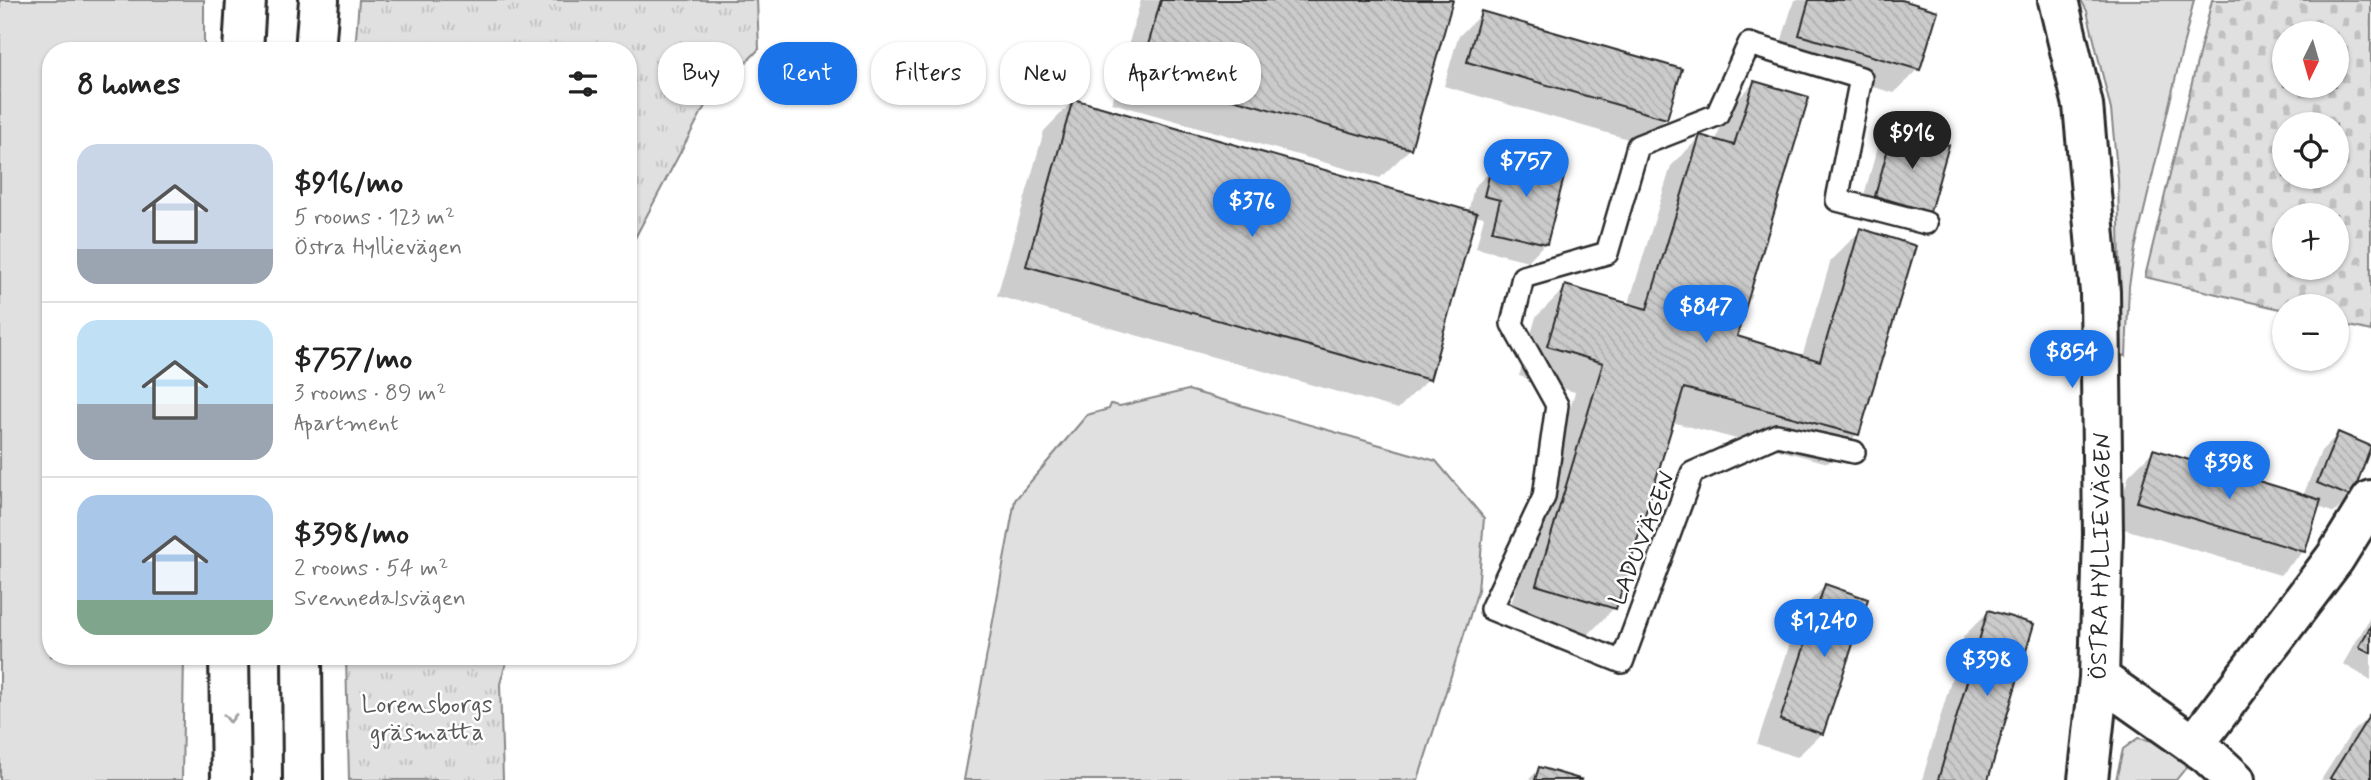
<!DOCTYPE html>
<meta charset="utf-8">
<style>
:root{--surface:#fff;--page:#f2f2f2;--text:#222;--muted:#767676;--line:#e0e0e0;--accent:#1a73e8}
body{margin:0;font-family:Mynerve,sans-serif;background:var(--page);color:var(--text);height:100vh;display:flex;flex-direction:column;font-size:26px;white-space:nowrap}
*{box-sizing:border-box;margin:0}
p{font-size:23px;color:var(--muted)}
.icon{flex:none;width:38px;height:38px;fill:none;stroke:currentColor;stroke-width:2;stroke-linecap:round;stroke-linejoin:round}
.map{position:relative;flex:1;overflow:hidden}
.side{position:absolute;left:42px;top:42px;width:595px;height:623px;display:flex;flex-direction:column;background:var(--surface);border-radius:28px;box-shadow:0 2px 5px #0004}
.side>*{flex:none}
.top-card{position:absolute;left:658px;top:42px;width:665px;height:63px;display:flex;gap:14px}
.needle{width:46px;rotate:185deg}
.buttons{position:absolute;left:2272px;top:21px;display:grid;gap:14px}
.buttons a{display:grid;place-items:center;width:77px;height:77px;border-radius:50%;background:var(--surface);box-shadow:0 2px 5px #0004;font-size:35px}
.price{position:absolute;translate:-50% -60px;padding:0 16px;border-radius:24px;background:var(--accent);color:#fff;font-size:23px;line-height:46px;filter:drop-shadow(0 2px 4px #0008)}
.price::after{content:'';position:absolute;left:50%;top:42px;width:21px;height:16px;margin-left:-10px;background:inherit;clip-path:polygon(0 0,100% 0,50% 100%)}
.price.on{background:#222;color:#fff}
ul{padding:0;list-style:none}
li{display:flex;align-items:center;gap:21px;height:175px;padding:0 35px}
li+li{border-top:2px solid var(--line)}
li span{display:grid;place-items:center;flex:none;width:196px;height:140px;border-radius:21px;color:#555}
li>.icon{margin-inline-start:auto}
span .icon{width:84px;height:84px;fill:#fffc;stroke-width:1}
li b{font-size:30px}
h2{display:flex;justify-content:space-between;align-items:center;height:84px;padding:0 35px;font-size:30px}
.pill{padding:0 24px;border-radius:28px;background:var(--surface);box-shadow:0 2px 5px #0004;font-size:24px;line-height:63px}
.pill.on{background:var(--accent);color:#fff}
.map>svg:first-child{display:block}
</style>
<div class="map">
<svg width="2371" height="780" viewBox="0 0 2371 780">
<defs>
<pattern id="cemetery-stones" width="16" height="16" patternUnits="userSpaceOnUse" patternTransform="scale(1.75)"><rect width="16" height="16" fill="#e0e0e0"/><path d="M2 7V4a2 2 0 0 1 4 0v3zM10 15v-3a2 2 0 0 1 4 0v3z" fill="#c0c0c0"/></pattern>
<pattern id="park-tufts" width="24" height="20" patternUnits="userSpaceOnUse" patternTransform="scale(1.75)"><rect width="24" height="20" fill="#e0e0e0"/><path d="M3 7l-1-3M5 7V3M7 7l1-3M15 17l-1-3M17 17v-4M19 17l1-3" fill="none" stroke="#c0c0c0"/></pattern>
<pattern id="building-back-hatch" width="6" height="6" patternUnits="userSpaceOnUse" patternTransform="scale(1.75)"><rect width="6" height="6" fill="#cbcbcb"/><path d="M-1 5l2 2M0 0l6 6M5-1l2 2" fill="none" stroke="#aeaeae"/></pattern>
</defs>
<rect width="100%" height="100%" fill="#fff"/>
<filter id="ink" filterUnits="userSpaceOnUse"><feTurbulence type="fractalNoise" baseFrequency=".0143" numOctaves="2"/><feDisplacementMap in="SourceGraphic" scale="14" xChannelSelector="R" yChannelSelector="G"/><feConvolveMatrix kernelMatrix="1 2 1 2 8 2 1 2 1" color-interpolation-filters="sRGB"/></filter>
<g filter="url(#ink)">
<!-- grass -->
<path fill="#e0e0e0" stroke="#868686" stroke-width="2" d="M 0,0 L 204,0 L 204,51 L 51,51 L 51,656 L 184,656 L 182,780 L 0,780 Z
M 2081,0 L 2194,0 L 2135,249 L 2129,286 L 2126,356 L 2122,355 L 2118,179 L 2111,110 L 2087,11 Z
M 1188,390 L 1436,461 L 1484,518 L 1478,590 L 1418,780 L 964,780 L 1015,500 L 1087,415 L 1109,409 L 1111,404 L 1120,406 Z
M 2138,738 L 2163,743 L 2188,765 L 2176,780 L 2116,780 L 2123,749 Z"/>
<!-- cemetery -->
<path fill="url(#cemetery-stones)" stroke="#868686" stroke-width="2" fill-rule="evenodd" d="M 2212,0 L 2371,0 L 2371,331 L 2336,323 L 2336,306 L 2284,306 L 2284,310 L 2145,277 ZM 2284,33 L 2336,33 L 2336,86 L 2284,86 ZM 2284,124 L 2336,124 L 2336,177 L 2284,177 ZM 2284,215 L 2336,215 L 2336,268 L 2284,268 Z"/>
<!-- park -->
<path fill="url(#park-tufts)" stroke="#868686" stroke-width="2" d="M 359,0 L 757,0 L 759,49 L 706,104 L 628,251 L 628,51 L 355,51 Z
M 346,656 L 508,656 L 500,684 L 503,780 L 349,780 Z"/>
<!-- shadow -->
<path fill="#0003" d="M 1141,0 L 1452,0 L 1410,149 L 1380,178 L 1112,103 Z
M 1794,0 L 1896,0 L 1919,69 L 1894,93 L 1776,59 Z
M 1482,13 L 1666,118 L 1642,143 L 1444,86 L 1458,37 Z
M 1754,83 L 1735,337 L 1802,357 L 1831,260 L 1861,230 L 1857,434 L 1828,463 L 1672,422 L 1614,608 L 1585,638 L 1508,614 L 1575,392 L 1519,376 L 1536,317 L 1566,287 L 1628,306 L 1671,166 L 1700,137 L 1716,141 L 1725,112 Z
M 1073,101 L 1468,213 L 1474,187 L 1492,170 L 1504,173 L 1519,158 L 1545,243 L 1528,261 L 1476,248 L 1484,217 L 1474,215 L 1428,379 L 1398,409 L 997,296 L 1044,131 Z
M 1894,132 L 1929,211 L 1912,228 L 1859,213 L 1877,149 Z
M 2338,434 L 2371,448 L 2351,496 L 2334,513 L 2317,506 L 2304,551 L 2280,575 L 2114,526 L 2129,475 L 2153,451 L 2303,496 L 2321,451 Z
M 1825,586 L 1822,733 L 1797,757 L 1757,744 L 1801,610 Z
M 1988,612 L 1987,780 L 1922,780 L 1964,636 Z
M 2371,616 L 2371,680 L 2343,664 Z
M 2371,714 L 2371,780 L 2321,780 L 2350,735 Z
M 1540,769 L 1577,780 L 1528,780 Z"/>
<!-- building -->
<path fill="url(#building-back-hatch)" stroke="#2b2b2b" stroke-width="2" d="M 1161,0 L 1453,0 L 1411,149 L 1140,73 Z
M 1809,0 L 1902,0 L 1938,11 L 1920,70 L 1799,35 Z
M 1481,11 L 1682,69 L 1667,119 L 1467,62 Z
M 1754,81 L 1809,97 L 1737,336 L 1820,361 L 1860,228 L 1916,246 L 1859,435 L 1684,388 L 1616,609 L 1536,585 L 1603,363 L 1547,346 L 1565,285 L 1647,309 L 1700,135 L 1734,145 Z
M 1073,99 L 1477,213 L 1430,380 L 1026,266 Z
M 1893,130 L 1949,145 L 1930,212 L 1875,196 Z
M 1518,156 L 1566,169 L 1547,244 L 1492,231 L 1500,200 L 1484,196 L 1491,168 L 1514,173 Z
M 2338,432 L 2371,446 L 2352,497 L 2317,483 Z
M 2153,449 L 2321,500 L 2305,552 L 2137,502 Z
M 1825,584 L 1868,599 L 1823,734 L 1780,720 Z
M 1988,610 L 2034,624 L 1988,780 L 1938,780 Z
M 2371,625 L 2371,653 L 2359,647 Z
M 2371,713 L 2371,780 L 2332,780 L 2330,778 Z
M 1539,767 L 1583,780 L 1535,780 Z"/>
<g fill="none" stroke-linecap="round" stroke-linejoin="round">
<defs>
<path id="lane" d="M 1854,452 L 1777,435 L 1692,473 L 1622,662 L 1491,609 L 1544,497 L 1557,405 L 1512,324 L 1523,277 L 1607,253 L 1638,146 L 1717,115 L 1749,44 L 1861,78 L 1837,200 L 1926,223"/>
<path id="street" d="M 2058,0 L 2083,105 L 2100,292 L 2103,535 L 2099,678 L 2088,780
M 2099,678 L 2207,754 L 2235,780
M 2194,745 L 2335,558 L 2371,500"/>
<path id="secondary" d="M 243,51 L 246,0
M 315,51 L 319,0
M 229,656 L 231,780
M 302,656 L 303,780"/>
</defs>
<!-- lane casing -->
<use href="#lane" stroke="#2b2b2b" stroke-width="26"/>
<!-- street casing -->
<use href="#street" stroke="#2b2b2b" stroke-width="44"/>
<!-- secondary casing -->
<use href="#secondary" stroke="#2b2b2b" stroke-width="44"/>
<!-- lane -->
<use href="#lane" stroke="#fff" stroke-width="21"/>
<!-- street -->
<use href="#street" stroke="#fff" stroke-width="38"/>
<!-- secondary -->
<use href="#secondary" stroke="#fff" stroke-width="38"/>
</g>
<!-- one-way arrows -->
<defs><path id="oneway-chevron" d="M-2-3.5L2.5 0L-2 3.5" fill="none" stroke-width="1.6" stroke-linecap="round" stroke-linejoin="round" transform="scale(1.75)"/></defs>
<use stroke="#a0a0a0" href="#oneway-chevron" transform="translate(230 718) rotate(89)"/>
</g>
<g text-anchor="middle" stroke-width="5" stroke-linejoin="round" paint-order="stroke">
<!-- street labels -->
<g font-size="24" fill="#2b2b2b" stroke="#fff">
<text transform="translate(1642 538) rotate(-68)" y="8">LADUVÄGEN</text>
<text transform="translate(2100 556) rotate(-89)" y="8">ÖSTRA HYLLIEVÄGEN</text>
</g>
<!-- park labels -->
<g font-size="24" fill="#585858" stroke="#fff">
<text x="427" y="712">Lorensborgs<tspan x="427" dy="28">gräsmatta</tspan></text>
</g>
</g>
</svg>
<div class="buttons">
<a><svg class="needle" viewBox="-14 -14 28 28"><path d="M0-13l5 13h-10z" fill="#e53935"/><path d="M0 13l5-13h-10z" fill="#767676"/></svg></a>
<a><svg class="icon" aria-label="locate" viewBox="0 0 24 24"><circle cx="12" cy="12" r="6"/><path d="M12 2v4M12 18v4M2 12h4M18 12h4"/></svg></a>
<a>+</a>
<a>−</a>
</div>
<b class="price on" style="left:1912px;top:171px">$916</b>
<b class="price" style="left:1526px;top:199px">$757</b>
<b class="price" style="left:1252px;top:239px">$376</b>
<b class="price" style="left:1706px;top:345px">$847</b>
<b class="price" style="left:2072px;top:390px">$854</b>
<b class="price" style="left:2229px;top:501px">$398</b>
<b class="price" style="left:1824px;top:659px">$1,240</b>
<b class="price" style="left:1987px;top:698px">$398</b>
<div class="top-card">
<a class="pill">Buy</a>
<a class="pill on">Rent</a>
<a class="pill">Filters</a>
<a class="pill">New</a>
<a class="pill">Apartment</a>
</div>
<section class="side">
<h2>8 homes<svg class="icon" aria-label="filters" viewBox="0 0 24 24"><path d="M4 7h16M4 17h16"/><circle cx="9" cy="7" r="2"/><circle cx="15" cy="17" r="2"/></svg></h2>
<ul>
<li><span style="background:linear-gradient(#c9d6e8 75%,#9aa5b1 0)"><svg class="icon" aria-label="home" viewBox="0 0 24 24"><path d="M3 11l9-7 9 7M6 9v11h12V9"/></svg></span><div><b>$916/mo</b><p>5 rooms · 123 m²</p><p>Östra Hyllievägen</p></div></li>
<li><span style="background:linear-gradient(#bfe0f5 60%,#9aa5b1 0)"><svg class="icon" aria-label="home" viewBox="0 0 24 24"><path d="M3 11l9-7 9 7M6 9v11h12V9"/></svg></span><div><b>$757/mo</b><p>3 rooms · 89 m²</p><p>Apartment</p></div></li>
<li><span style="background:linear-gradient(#a9c7e8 75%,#7fa58c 0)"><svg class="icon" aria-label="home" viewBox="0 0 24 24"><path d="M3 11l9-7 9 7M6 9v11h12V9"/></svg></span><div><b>$398/mo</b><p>2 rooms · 54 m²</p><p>Svennedalsvägen</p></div></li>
</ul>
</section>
</div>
